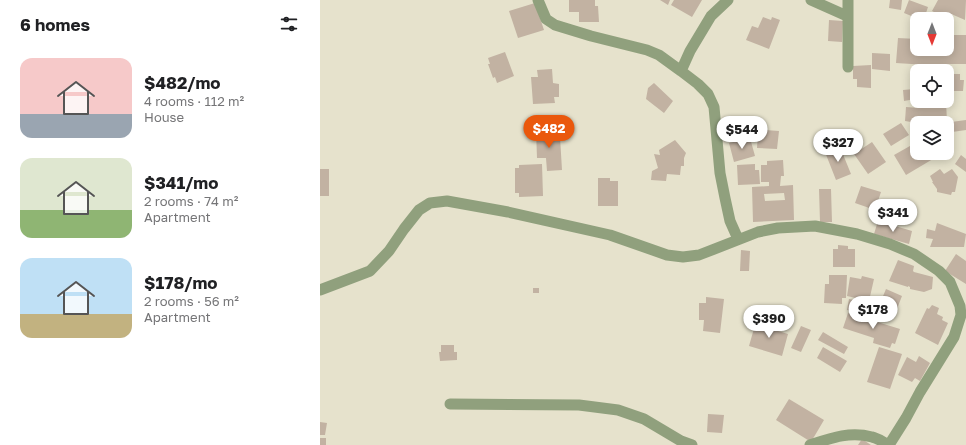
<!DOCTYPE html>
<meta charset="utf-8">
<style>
:root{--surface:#fff;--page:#f6f6f6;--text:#202124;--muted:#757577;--accent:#ea580c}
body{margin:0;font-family:"Golos Text",sans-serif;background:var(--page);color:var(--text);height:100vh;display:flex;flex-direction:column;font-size:15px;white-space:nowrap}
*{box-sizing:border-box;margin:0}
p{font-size:13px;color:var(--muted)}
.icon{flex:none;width:22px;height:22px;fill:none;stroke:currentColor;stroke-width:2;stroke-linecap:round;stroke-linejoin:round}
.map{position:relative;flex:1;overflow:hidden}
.panel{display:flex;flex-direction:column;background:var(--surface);width:320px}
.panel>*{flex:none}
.needle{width:26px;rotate:180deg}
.buttons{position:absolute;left:590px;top:12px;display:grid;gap:8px}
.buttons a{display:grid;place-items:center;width:44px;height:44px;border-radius:8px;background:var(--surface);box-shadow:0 2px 10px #0003;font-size:20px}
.price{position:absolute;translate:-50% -34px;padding:0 9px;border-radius:14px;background:#fff;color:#222;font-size:13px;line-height:26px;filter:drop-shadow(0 1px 2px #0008)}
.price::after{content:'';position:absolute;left:50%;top:24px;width:12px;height:9px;margin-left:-6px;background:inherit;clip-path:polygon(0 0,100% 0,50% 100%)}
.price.selected{background:var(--accent);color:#fff}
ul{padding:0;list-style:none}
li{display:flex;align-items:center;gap:12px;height:100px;padding:0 20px}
li span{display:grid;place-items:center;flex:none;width:112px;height:80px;border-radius:12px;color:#555}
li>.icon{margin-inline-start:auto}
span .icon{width:48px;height:48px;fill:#fffc;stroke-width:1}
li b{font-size:17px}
h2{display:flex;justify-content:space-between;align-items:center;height:48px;padding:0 20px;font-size:17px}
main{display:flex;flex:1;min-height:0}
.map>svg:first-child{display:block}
</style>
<main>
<section class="panel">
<h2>6 homes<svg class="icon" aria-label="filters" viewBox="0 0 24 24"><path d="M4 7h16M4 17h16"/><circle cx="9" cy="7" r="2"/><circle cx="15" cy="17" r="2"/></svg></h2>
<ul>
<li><span style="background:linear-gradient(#f6c9c9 70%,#9aa5b1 0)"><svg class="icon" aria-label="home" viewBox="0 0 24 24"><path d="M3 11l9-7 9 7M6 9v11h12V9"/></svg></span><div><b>$482/mo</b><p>4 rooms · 112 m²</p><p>House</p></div></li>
<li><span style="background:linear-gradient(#dfe7d0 65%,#8fb573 0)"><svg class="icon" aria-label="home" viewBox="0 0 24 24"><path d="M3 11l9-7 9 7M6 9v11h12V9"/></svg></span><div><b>$341/mo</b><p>2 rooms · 74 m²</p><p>Apartment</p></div></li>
<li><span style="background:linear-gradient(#bfe0f5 70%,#c2b280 0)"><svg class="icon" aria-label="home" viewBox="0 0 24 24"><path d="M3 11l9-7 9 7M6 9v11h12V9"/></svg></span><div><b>$178/mo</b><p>2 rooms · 56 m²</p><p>Apartment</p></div></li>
</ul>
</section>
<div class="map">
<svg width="646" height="445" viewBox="0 0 646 445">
<rect width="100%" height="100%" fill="#e6e2cc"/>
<!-- building -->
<path fill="#c2b2a2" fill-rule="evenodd" d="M 249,0 L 275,0 L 275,6 L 278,6 L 279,22 L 259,22 L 259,12 L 249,12 Z
M 340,0 L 350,0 L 348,5 Z
M 354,0 L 382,0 L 372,17 L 351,5 Z
M 570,0 L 582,0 L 581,10 L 569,8 Z
M 589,0 L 608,7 L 604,19 L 599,19 L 584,13 Z
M 618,0 L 646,0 L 645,20 L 629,13 L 626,18 L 612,11 Z
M 215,3 L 224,30 L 198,38 L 189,11 Z
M 443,17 L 451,20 L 452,17 L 460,20 L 449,49 L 426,40 L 432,26 L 438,28 Z
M 509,20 L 523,21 L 522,42 L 508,41 Z
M 627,35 L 646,35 L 646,64 L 622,64 L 622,66 L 576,63 L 578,38 L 597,39 L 597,49 L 627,49 Z
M 185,52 L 194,76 L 177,83 L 175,77 L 173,78 L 168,64 L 170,64 L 168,58 Z
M 552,53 L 570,54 L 570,71 L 552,69 Z
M 551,65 L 551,88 L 537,87 L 537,79 L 533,79 L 533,66 Z
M 232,69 L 233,83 L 239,84 L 239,97 L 234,97 L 235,103 L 213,104 L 211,77 L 218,77 L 217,70 Z
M 597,74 L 597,87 L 595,87 L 593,75 Z
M 627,74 L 640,74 L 640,80 L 644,80 L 643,91 L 633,91 L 633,84 L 627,84 Z
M 334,83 L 353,101 L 344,113 L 326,99 L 328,88 Z
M 594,89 L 595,99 L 584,101 L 583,90 Z
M 600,101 L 626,102 L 627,121 L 614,123 L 597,123 L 585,121 L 586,107 L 599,108 Z
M 646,120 L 646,130 L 632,132 L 631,122 Z
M 581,123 L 589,135 L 571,146 L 563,134 Z
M 442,124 L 445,130 L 459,131 L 457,149 L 437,148 L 438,133 L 425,138 L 422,131 Z
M 216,130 L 234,130 L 235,137 L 240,137 L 242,170 L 227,171 L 226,158 L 217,158 Z
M 627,132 L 631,141 L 627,143 Z
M 430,138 L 435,156 L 414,162 L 409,143 Z
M 355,140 L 366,153 L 364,158 L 364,166 L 361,166 L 360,175 L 347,174 L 346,181 L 331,180 L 332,171 L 338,168 L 334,154 L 340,155 L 339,150 Z
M 552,142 L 566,162 L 548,174 L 534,154 Z
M 597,142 L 597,153 L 623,153 L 586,175 L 574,155 Z
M 520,147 L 531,174 L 516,180 L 505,152 Z
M 641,155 L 646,159 L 646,172 L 635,164 Z
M 463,160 L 464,176 L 461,176 L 460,186 L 473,185 L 474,220 L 433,222 L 432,187 L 449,186 L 449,182 L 441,182 L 441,165 L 447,165 L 447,161 ZM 464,193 L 465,200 L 445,201 L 444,194 Z
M 222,164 L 223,196 L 199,197 L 199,193 L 195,193 L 195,168 L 199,168 L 199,165 Z
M 435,164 L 435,170 L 439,170 L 440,184 L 418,185 L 417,165 Z
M 0,169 L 9,169 L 9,196 L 0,196 Z
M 620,169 L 624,174 L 632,169 L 638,177 L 635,192 L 632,192 L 631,195 L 617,192 L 617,189 L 612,182 L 613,182 L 610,176 Z
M 278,178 L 290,178 L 290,181 L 298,181 L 298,206 L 278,206 Z
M 541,186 L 561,192 L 555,210 L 535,203 Z
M 499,189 L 511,189 L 512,222 L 500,222 Z
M 558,221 L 592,231 L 589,244 L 554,234 Z
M 617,223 L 646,234 L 644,247 L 610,247 L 613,239 L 606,238 L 607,229 L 615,231 Z
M 518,245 L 528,246 L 528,249 L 535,249 L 535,267 L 513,267 L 513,249 L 518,249 Z
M 421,250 L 430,251 L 429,271 L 420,271 Z
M 636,254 L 646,261 L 646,284 L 625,271 Z
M 578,260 L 594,266 L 593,271 L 594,272 L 613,277 L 612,289 L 604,292 L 590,289 L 590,287 L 588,286 L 588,287 L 569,281 Z
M 509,275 L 527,275 L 526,298 L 522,298 L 522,304 L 504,303 L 505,284 L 509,284 Z
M 542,276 L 554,279 L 549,301 L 527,296 L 530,277 L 541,279 Z
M 213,288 L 219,288 L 219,293 L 213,293 Z
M 566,289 L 582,296 L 573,319 L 556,313 Z
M 386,297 L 404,299 L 400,333 L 383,331 L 384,320 L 379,320 L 379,303 L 386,303 Z
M 529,299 L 551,304 L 548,314 L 527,310 Z
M 612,305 L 619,308 L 617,314 L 623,317 L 622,320 L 628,323 L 618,345 L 595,333 L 607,308 L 609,309 Z
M 528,313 L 580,329 L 575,344 L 572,343 L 570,348 L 553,343 L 554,338 L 523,328 Z
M 447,324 L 459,327 L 458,331 L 468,334 L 462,356 L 429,346 L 435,325 L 446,328 Z
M 481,326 L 491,330 L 481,352 L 471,348 Z
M 503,332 L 528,347 L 524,354 L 498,340 Z
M 121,345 L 134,345 L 134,352 L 137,352 L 137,360 L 120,361 L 119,352 L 121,352 Z
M 503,347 L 527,361 L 520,372 L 497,358 Z
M 559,347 L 582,354 L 570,389 L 547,382 Z
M 599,356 L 610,363 L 600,381 L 595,378 L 592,382 L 578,375 L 587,357 L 596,362 Z
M 469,399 L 504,420 L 491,442 L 456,420 Z
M 388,414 L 404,415 L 402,433 L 387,432 Z
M 0,422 L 7,423 L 5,435 L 0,435 Z
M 0,438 L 6,438 L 6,445 L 0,445 Z
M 542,439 L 551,445 L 538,445 Z"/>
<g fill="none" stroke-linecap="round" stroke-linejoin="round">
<!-- street -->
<path stroke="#90a07d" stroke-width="11" d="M 218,0 L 226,19 L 235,25 L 271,36 L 327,50 L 339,55 L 361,71 L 378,84 L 388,94 L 394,107 L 400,173 L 405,198 L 410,221 L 418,239
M 491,0 L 527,16
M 528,67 L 528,0
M 361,71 L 370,51 L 391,16 L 408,0
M 0,290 L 50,271 L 69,251 L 84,229 L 99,210 L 110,203 L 127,201 L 188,212 L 290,235 L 347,255 L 363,257 L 379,255 L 438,232 L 458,228 L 495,226 L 537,234 L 570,244 L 594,254 L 619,271 L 630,282 L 640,306 L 641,315 L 634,337 L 600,392 L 586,418 L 569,445
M 130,404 L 259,405 L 298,410 L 324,419 L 361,441 L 372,445
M 490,445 C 511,438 530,431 552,437 C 557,438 563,442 569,445"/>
</g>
</svg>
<div class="buttons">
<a><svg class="needle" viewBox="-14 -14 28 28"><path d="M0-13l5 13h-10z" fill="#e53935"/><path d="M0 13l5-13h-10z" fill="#757577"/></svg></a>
<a><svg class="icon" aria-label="locate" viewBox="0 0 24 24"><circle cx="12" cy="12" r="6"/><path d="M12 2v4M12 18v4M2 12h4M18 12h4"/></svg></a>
<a><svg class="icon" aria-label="layers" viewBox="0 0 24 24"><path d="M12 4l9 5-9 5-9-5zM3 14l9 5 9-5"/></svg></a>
</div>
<b class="price selected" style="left:229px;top:149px">$482</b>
<b class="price" style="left:422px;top:150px">$544</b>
<b class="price" style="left:518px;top:163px">$327</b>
<b class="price" style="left:573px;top:233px">$341</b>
<b class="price" style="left:553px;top:330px">$178</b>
<b class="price" style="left:449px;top:339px">$390</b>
</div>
</main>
